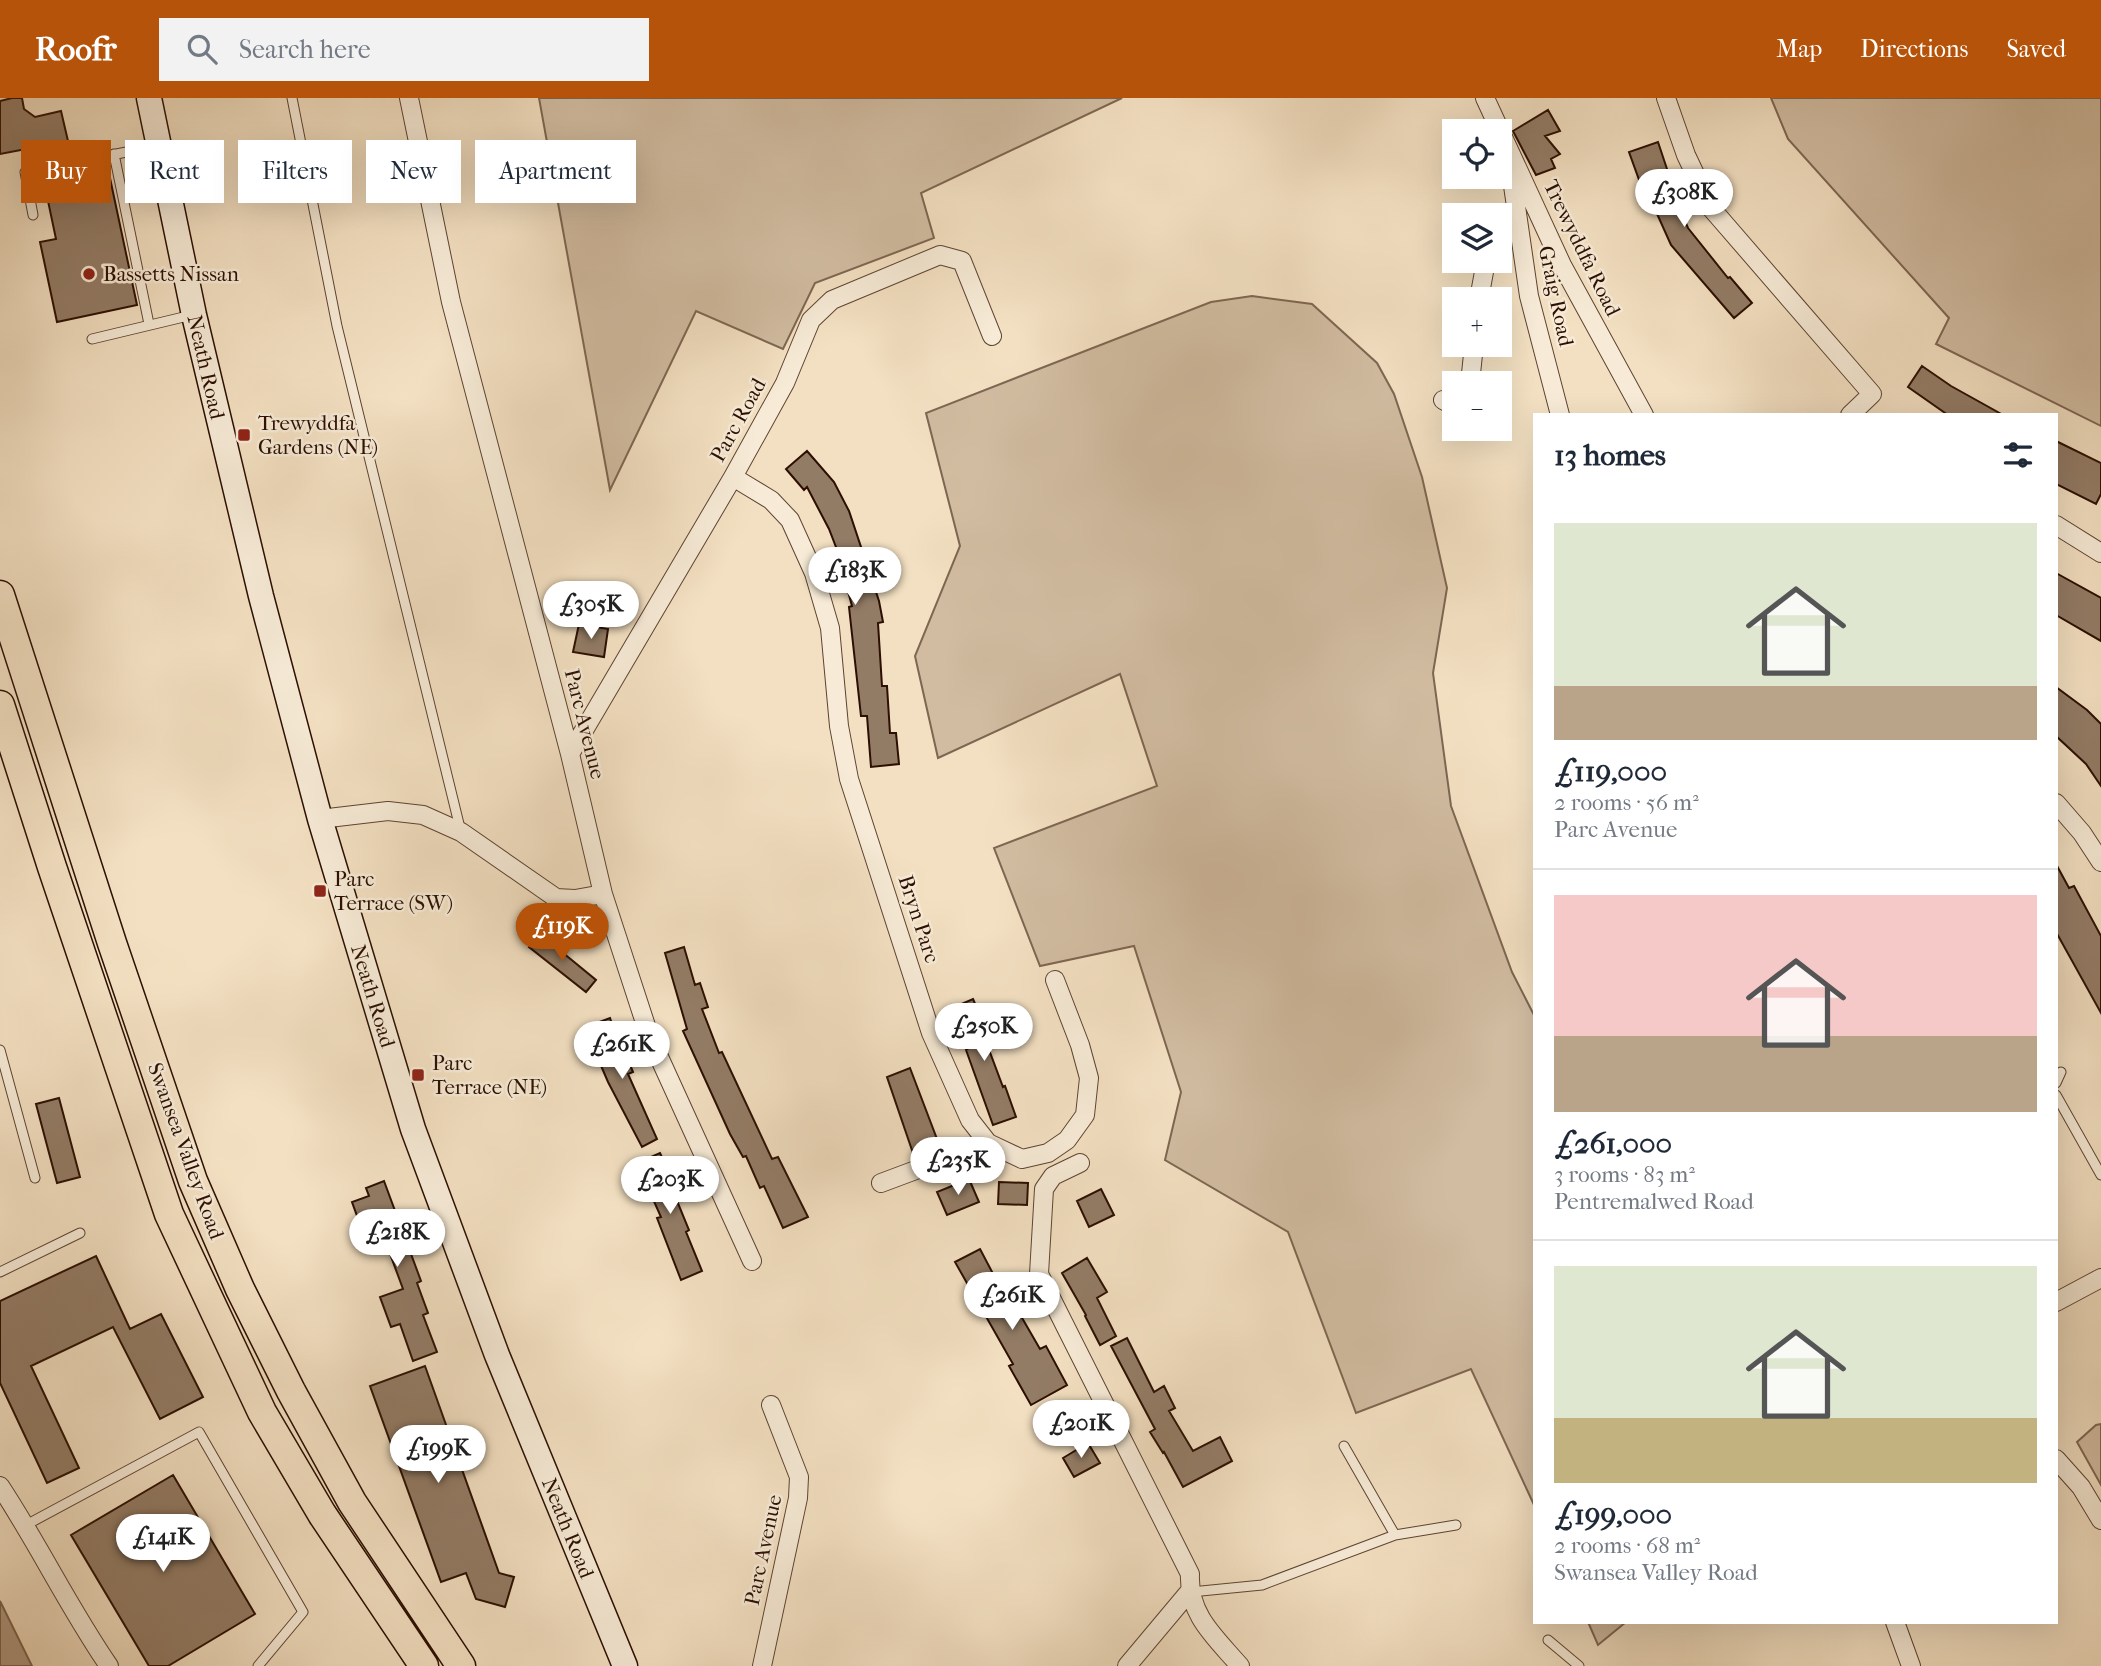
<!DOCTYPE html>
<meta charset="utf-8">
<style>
:root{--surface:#fff;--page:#f2f2f3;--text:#1f2937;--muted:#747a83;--line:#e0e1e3;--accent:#b45309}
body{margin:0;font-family:"IM FELL French Canon",serif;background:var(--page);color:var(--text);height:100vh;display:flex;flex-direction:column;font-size:26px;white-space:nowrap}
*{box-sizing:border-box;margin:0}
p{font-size:23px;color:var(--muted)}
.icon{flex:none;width:38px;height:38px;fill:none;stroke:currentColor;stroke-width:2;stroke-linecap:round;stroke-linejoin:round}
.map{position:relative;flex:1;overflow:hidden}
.panel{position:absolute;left:1533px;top:315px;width:525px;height:1211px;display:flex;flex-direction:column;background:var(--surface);border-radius:0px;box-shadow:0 7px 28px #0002}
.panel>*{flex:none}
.banner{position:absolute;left:21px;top:42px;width:665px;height:63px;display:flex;gap:14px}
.buttons{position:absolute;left:1442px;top:21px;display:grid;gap:14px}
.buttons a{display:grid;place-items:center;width:70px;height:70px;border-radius:0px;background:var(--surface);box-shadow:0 7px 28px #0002;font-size:35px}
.price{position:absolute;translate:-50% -60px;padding:0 16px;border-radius:24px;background:#fff;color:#222;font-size:23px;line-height:46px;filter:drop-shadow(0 2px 4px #0008)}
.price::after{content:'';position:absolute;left:50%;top:42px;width:21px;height:16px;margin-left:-10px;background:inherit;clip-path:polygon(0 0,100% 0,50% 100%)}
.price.current{background:var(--accent);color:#fff}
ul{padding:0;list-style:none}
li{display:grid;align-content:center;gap:14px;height:371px;padding:0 21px}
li+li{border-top:2px solid var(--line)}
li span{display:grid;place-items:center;height:217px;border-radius:0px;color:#555}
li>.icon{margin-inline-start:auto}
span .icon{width:126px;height:126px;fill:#fffc;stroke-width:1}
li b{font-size:30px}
h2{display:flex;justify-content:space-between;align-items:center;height:84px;padding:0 21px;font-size:30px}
.tag{padding:0 24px;border-radius:0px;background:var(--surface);box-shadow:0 7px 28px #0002;font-size:24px;line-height:63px}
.tag.current{background:var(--accent);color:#fff}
header{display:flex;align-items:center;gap:42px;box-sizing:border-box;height:98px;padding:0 35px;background:var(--accent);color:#fff}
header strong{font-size:33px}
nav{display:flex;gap:38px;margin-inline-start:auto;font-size:24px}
.search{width:490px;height:63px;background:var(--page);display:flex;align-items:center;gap:18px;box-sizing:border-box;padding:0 24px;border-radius:0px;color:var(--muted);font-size:26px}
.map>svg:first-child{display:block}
</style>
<header>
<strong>Roofr</strong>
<div class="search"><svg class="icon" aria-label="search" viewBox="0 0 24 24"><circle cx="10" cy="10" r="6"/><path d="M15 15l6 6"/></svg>Search here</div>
<nav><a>Map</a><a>Directions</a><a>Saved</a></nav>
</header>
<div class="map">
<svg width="2101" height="1568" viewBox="0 0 2101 1568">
<rect width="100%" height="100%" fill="#f3e0c2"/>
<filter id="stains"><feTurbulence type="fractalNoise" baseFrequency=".00286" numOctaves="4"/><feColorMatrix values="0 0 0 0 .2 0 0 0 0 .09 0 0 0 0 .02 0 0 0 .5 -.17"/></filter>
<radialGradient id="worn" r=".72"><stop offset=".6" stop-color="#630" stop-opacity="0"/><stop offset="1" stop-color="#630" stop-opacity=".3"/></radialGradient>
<!-- green -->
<path fill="#d1bca1" stroke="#7e6652" stroke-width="2" d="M 539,0 L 1122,0 L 921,95 L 934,140 L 815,185 L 783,251 L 696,213 L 610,392 Z
M 1771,0 L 2101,0 L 2101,328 L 1936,246 L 1949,220 L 1788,41 Z
M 1252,198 L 1312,206 L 1377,265 L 1394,296 L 1422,379 L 1447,490 L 1433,575 L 1451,708 L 1512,874 L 1535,919 L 1535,1409 L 1471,1271 L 1356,1315 L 1288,1134 L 1165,1062 L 1181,994 L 1134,848 L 1040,868 L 994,750 L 1157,688 L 1120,576 L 938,660 L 915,558 L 960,448 L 926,315 L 1211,204 Z
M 2101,1326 L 2101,1387 L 2077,1344 L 2096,1327 Z
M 1588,1524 L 1626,1524 L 1598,1547 Z"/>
<!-- water -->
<path fill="#af9981" stroke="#7b624e" stroke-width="2" d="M 0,1503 L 32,1568 L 0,1568 Z"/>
<!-- building -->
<path fill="#937c66" stroke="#2c0f02" stroke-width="2" d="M 12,0 L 22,0 L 24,11 L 35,19 L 61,13 L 68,43 L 0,56 L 0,3 Z
M 1548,12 L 1560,33 L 1545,38 L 1560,56 L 1551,61 L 1555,70 L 1536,77 L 1513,33 Z
M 1658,44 L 1670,80 L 1667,81 L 1688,130 L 1728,180 L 1730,179 L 1752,205 L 1734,220 L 1671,147 L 1645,89 L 1642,90 L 1629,54 Z
M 107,66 L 137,207 L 57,224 L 40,144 L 56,141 L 43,79 Z
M 1922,268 L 1951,288 L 2003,317 L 1948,317 L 1908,289 Z
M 2056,343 L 2101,365 L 2101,396 L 2096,406 L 2056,386 Z
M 807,353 L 834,384 L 849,413 L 879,503 L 883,524 L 878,525 L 882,588 L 887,588 L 890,635 L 896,635 L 899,666 L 871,669 L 867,618 L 861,618 L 849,509 L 852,508 L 842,471 L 844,470 L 829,431 L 807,389 L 804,392 L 786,371 Z
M 2056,475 L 2101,500 L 2101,543 L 2056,517 Z
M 579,526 L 608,531 L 604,559 L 573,554 Z
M 2056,589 L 2087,612 L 2101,626 L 2101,688 L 2086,666 L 2056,638 Z
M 2056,766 L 2069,790 L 2074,788 L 2101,838 L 2101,915 L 2056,834 Z
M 540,836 L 596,882 L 586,894 L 529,849 Z
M 684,849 L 695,887 L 700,885 L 708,909 L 702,911 L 719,955 L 722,954 L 772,1061 L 778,1059 L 808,1119 L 783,1130 L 764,1088 L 760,1090 L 746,1058 L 743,1059 L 730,1036 L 683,933 L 687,931 L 665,855 Z
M 973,901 L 986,931 L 982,933 L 1003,989 L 1005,988 L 1016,1019 L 993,1027 L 966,952 L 969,950 L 952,910 Z
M 610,920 L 621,954 L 624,952 L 633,974 L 628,976 L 657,1041 L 642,1049 L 608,984 L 599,963 L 602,961 L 591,927 Z
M 910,970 L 940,1049 L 914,1058 L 887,979 Z
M 59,1000 L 80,1079 L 57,1085 L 36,1006 Z
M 660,1055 L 669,1075 L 666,1076 L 689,1132 L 686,1134 L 702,1173 L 681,1182 L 657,1120 L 661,1119 L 637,1065 Z
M 969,1081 L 979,1104 L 947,1117 L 937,1094 Z
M 384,1083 L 421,1183 L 417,1185 L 428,1215 L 423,1217 L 437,1254 L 413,1263 L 400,1226 L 391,1229 L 380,1199 L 403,1191 L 386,1145 L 369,1151 L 352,1104 L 369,1098 L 366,1090 Z
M 999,1084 L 1028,1085 L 1027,1107 L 998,1106 Z
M 1101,1091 L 1114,1117 L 1089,1129 L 1077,1103 Z
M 980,1151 L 1010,1208 L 1014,1206 L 1040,1251 L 1046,1248 L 1067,1287 L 1031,1307 L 1009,1268 L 1013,1266 L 955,1164 Z
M 96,1158 L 130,1231 L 161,1216 L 203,1299 L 160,1321 L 113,1229 L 31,1268 L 79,1370 L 47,1385 L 0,1285 L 0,1203 Z
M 1087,1160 L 1107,1194 L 1097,1200 L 1116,1238 L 1100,1247 L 1085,1218 L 1086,1217 L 1062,1175 Z
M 1127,1240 L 1154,1294 L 1164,1288 L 1175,1310 L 1169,1313 L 1193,1353 L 1220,1339 L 1232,1363 L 1183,1389 L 1164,1354 L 1163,1355 L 1150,1334 L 1155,1331 L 1111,1248 Z
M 425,1268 L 499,1475 L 514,1479 L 505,1509 L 476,1501 L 466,1475 L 441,1484 L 370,1288 Z
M 1088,1345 L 1100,1365 L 1074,1379 L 1063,1360 Z
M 173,1377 L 255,1516 L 168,1568 L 149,1568 L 71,1437 Z"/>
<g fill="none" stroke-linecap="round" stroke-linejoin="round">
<defs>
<path id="service" d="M 292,0 L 337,228 L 461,734
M 114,56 L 149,226
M 33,117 L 25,74 L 157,48
M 92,241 L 192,217
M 0,952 L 35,1080
M 2056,985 L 2061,974
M 2056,997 L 2101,1077
M 0,1174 L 80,1135
M 1344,1348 L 1395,1437
M 26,1427 L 199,1334 L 303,1514 L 258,1568
M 1191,1494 L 1262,1487 L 1395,1437 L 1456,1427
M 1548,1542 L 1579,1568"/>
<path id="minor" d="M 409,0 L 451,204 L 570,656 L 603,796 L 649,937 L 752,1163
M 1485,0 L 1562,167 L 1644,317
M 1666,0 L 1686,57 L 1711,110 L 1872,296 L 1850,317
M 1510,67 L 1529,198 L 1560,317
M 1479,201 L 1486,163
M 1470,285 L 1474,247
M 1443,302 L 1454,308
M 733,379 L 771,402 L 790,422 L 814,475 L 830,530 L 839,628 L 849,681 L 931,935 L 970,1022 L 988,1045 L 1022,1061 L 1048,1055 L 1067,1042 L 1085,1017 L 1089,980 L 1080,947 L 1055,882
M 2056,427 L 2101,455
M 570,656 L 733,379 L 785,285 L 811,222 L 832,202 L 940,157 L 962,163 L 992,238
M 2056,705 L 2082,735 L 2101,764
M 320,721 L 388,713 L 423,717 L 461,734 L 556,800 L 575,801 L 603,796
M 1080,1065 L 1053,1078 L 1044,1091 L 1039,1176 L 1190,1476 C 1188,1517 1215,1539 1240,1568
M 881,1085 L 988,1045
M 2056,1204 L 2101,1180
M 2056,1361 L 2081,1389 L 2101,1422
M 0,1388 C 39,1447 69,1510 109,1568
M 1895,1524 L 1911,1568
M 762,1568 L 798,1400 L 799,1379 L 771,1307
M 1127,1568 L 1189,1494"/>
<path id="secondary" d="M 149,0 L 194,217 L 261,498 L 320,721 L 413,1031 L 497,1257 L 625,1568"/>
<path id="primary" d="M 0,497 L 112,845 L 193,1083 L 240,1191 L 291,1293 L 352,1404 L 461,1568
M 0,607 L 52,769 L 169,1116 L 262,1314 L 322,1416 L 424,1568"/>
</defs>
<!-- service casing -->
<use href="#service" stroke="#5e4332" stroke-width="11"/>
<!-- minor casing -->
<use href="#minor" stroke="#5e4332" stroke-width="20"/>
<!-- secondary casing -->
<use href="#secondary" stroke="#2c0f02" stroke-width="27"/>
<!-- primary casing -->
<use href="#primary" stroke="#2c0f02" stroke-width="31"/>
<!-- service -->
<use href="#service" stroke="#f7ebd7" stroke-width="9"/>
<!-- minor -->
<use href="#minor" stroke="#f7ebd7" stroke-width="18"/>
<!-- secondary -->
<use href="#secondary" stroke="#f7ebd7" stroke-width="24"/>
<!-- primary -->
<use href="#primary" stroke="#f3e0c2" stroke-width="28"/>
</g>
<!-- markers -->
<g fill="#8f2418" stroke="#f7ebd7" stroke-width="2.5">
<circle cx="89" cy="176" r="7"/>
<rect x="237" y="330" width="14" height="14" rx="3.5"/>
<rect x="313" y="786" width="14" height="14" rx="3.5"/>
<rect x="411" y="970" width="14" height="14" rx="3.5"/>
</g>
<g text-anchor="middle" stroke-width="5" stroke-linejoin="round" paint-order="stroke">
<!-- street labels -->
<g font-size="21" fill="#2c0f02" stroke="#f7ebd7">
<text transform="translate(1582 150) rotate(64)" y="7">Trewyddfa Road</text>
<text transform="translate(1556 198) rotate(78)" y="7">Graig Road</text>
<text transform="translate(206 269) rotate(77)" y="7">Neath Road</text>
<text transform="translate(738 322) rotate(-61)" y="7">Parc Road</text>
<text transform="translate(585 626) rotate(76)" y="7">Parc Avenue</text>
<text transform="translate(919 821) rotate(72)" y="7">Bryn Parc</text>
<text transform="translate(373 898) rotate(73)" y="7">Neath Road</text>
<text transform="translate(186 1053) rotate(70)" y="7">Swansea Valley Road</text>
<text transform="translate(568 1430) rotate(68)" y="7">Neath Road</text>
<text transform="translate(763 1452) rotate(-78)" y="7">Parc Avenue</text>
</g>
<!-- poi labels -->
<g font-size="21" fill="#2c0f02" stroke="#f7ebd7" text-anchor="start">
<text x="103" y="183">Bassetts Nissan</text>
<text x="258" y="332">Trewyddfa<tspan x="258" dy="24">Gardens (NE)</tspan></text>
<text x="334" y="788">Parc<tspan x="334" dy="24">Terrace (SW)</tspan></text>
<text x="432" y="972">Parc<tspan x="432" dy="24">Terrace (NE)</tspan></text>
</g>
</g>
<rect width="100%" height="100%" filter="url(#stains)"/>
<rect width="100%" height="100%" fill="url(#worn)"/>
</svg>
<div class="buttons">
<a><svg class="icon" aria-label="locate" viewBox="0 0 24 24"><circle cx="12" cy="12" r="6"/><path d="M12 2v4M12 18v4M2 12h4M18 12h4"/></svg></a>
<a><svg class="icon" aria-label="layers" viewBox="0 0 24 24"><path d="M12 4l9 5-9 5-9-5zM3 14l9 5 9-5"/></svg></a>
<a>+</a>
<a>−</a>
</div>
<b class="price" style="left:1684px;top:131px">£308K</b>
<b class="price" style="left:855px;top:509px">£183K</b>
<b class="price" style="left:591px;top:543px">£305K</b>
<b class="price current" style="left:562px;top:865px">£119K</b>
<b class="price" style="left:984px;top:965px">£250K</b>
<b class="price" style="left:622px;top:983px">£261K</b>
<b class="price" style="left:958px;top:1099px">£235K</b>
<b class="price" style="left:670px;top:1118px">£203K</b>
<b class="price" style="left:397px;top:1171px">£218K</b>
<b class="price" style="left:1012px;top:1234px">£261K</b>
<b class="price" style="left:1081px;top:1362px">£201K</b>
<b class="price" style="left:438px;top:1387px">£199K</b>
<b class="price" style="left:163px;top:1476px">£141K</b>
<div class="banner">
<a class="tag current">Buy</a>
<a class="tag">Rent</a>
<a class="tag">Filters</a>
<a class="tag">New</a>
<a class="tag">Apartment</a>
</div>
<section class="panel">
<h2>13 homes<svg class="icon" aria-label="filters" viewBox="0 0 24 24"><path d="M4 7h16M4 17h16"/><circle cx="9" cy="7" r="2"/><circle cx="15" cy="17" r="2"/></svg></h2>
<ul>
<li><span style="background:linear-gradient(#dfe7d0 75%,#b9a48a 0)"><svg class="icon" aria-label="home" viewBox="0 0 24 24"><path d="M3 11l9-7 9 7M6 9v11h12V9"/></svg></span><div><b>£119,000</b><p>2 rooms · 56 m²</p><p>Parc Avenue</p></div></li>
<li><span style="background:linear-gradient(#f6c9c9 65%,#b9a48a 0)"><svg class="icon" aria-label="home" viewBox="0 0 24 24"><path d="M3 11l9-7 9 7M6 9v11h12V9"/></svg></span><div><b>£261,000</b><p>3 rooms · 83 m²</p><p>Pentremalwed Road</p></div></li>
<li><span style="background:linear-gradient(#dfe7d0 70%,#c2b280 0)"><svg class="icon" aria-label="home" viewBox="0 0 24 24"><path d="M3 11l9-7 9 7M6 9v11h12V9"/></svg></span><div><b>£199,000</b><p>2 rooms · 68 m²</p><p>Swansea Valley Road</p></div></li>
</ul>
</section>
</div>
